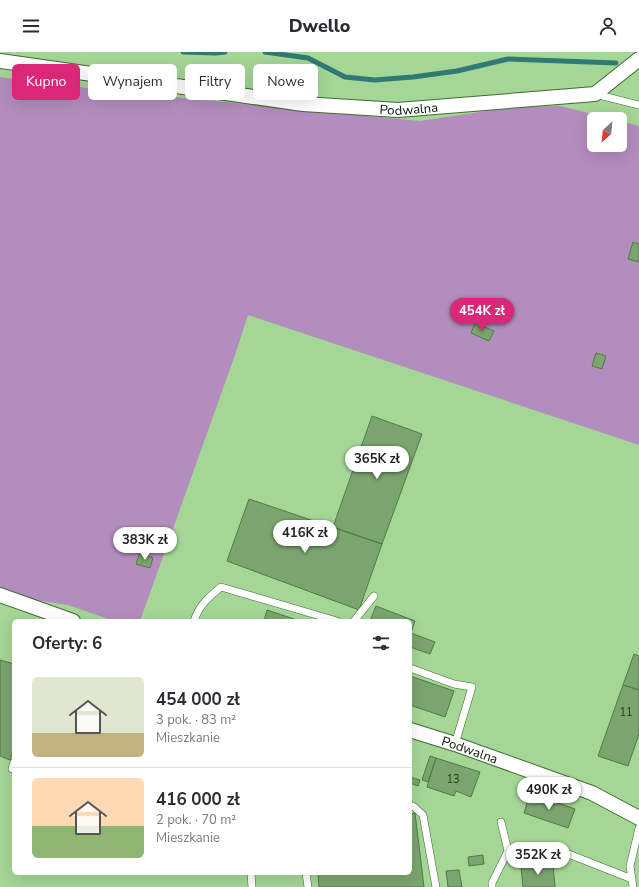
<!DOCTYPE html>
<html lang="pl">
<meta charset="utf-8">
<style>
:root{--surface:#fff;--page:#f7f7f7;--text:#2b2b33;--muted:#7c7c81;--line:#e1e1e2;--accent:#db2777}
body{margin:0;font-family:"Nunito Sans",sans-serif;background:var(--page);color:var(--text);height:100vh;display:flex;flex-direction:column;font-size:15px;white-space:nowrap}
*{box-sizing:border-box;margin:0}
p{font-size:13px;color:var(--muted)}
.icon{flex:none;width:22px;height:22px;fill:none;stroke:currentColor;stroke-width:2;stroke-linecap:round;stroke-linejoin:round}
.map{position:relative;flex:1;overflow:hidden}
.drawer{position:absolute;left:12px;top:567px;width:400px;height:256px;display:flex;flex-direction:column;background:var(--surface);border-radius:6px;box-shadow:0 4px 16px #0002}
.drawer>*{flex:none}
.guide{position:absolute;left:12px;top:12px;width:400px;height:36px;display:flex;gap:8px}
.needle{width:26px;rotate:207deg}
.tools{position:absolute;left:587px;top:60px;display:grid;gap:8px}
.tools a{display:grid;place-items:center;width:40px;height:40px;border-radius:6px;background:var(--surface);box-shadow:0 4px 16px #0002;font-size:20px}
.price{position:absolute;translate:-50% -34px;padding:0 9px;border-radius:14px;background:#fff;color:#222;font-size:13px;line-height:26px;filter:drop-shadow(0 1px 2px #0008)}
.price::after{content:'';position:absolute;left:50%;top:24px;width:12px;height:9px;margin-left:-6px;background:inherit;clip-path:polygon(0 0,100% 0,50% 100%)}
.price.active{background:var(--accent);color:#fff}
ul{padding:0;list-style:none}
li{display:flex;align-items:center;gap:12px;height:100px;padding:0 20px}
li+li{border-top:1px solid var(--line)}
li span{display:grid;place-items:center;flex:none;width:112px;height:80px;border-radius:6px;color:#555}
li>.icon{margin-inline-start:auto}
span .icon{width:48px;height:48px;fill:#fffc;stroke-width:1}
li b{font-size:17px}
h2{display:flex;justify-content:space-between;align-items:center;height:48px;padding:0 20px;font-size:17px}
.chip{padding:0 14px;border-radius:6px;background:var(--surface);box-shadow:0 4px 16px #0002;font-size:14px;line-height:36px}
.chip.active{background:var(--accent);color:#fff}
header{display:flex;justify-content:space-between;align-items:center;height:52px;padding:0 20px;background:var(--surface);font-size:18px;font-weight:800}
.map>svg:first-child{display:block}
</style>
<header><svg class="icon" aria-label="menu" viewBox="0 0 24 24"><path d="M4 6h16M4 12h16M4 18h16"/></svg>Dwello<svg class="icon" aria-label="person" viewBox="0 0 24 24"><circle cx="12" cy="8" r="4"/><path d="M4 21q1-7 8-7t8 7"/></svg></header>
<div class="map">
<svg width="639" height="835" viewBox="0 0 639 835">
<rect width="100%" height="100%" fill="#a4d696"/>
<!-- green -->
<path fill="#b38dbd" d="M 0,25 L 102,38 L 420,69 L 514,55 L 560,54 L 613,67 L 594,67 L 594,93 L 620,93 L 620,69 L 639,74 L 639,393 L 248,263 L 235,303 L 140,569 L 114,569 L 68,553 L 7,544 L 0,541 Z"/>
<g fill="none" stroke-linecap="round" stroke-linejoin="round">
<!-- stream -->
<path stroke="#307975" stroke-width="5" d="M 183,0 L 216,1 L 225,0
M 265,0 L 308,6 L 345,25 L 375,28 L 413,25 L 457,19 L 508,7 L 616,11"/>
</g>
<!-- building -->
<path fill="#7ba56f" stroke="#4e7d41" d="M 633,190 L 639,192 L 639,210 L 628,207 Z
M 475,271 L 494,279 L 489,289 L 471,281 Z
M 596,301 L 606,304 L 602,317 L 592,314 Z
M 372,364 L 422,382 L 382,492 L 333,475 Z
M 249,447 L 382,492 L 359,558 L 227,509 Z
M 140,501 L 153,506 L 150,516 L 136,512 Z
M 376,554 L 415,569 L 410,584 L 410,569 L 370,569 Z
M 267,558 L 297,568 L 296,569 L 264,569 Z
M 411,581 L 435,590 L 430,602 L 410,595 Z
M 634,602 L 639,604 L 639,638 L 623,633 Z
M 0,608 L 14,612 L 14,695 L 10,708 L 0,704 Z
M 410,624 L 454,639 L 445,665 L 410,653 Z
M 623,633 L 639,638 L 639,682 L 628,714 L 598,704 Z
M 430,704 L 436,706 L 428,730 L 422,728 Z
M 436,706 L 480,720 L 471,745 L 456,739 L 454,744 L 427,735 Z
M 410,725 L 420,728 L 418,734 L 410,731 Z
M 530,741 L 575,757 L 568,776 L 524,761 Z
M 415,761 L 424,835 L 319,835 L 318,821 L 410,821 L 410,762 Z
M 483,803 L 484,812 L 469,814 L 468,805 Z
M 553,812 L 555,835 L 523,835 L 521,815 Z
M 459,818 L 462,835 L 448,835 L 446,819 Z"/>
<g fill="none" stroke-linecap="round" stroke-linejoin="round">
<defs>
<path id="service" d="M 595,42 L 639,53
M 194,569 C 199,553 209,545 221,535 L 337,569
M 354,569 L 374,544
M 410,616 L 454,632 L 472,635 L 455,692
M 12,717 L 14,710
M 410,755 L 413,754 L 423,763 L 436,835
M 501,770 L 508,799 L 566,801 L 632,827
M 251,821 L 252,835
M 306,821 L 308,835
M 492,835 L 492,831 L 508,799
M 633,835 L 630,814 L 639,776"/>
<g id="minor">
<path id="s1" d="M 0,9 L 303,52 L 398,58 L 595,42 L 639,7"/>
<path d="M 0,543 L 73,569"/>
<path id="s2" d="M 410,678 L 455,692 L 592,741 L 639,766"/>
</g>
</defs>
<!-- service casing -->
<use href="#service" stroke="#3e6c31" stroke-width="8"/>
<!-- minor casing -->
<use href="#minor" stroke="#3e6c31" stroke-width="16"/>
<!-- service -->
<use href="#service" stroke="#fff" stroke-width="7"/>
<!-- minor -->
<use href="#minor" stroke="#fff" stroke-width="14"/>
</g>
<g text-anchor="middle" stroke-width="3" stroke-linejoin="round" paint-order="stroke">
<!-- number labels -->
<g font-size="11" fill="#233b1d">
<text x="626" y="664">11</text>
<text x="453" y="731">13</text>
</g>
<!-- street labels -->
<g font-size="13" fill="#061802" stroke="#b0e3a3">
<text dy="5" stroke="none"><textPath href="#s1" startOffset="412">Podwalna</textPath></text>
<text dy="5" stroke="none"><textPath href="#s2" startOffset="63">Podwalna</textPath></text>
</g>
</g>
</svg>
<div class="tools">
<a><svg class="needle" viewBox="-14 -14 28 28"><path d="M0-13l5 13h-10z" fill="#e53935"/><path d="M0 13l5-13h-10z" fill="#7c7c81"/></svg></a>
</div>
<b class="price active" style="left:482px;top:280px">454K zł</b>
<b class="price" style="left:377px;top:428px">365K zł</b>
<b class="price" style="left:305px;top:502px">416K zł</b>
<b class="price" style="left:145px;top:509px">383K zł</b>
<b class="price" style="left:549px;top:759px">490K zł</b>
<b class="price" style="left:538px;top:824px">352K zł</b>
<div class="guide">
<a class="chip active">Kupno</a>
<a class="chip">Wynajem</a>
<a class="chip">Filtry</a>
<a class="chip">Nowe</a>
</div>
<section class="drawer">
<h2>Oferty: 6<svg class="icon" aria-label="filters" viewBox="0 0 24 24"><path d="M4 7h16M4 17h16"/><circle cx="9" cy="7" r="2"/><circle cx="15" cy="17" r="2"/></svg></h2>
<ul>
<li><span style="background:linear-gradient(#dfe7d0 70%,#c2b280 0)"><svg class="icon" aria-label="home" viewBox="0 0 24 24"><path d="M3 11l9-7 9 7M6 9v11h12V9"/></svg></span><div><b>454 000 zł</b><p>3 pok. · 83 m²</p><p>Mieszkanie</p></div></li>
<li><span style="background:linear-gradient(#ffd9b3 60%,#8fb573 0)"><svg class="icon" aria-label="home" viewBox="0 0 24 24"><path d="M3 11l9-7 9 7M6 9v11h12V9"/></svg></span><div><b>416 000 zł</b><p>2 pok. · 70 m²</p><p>Mieszkanie</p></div></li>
</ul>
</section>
</div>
